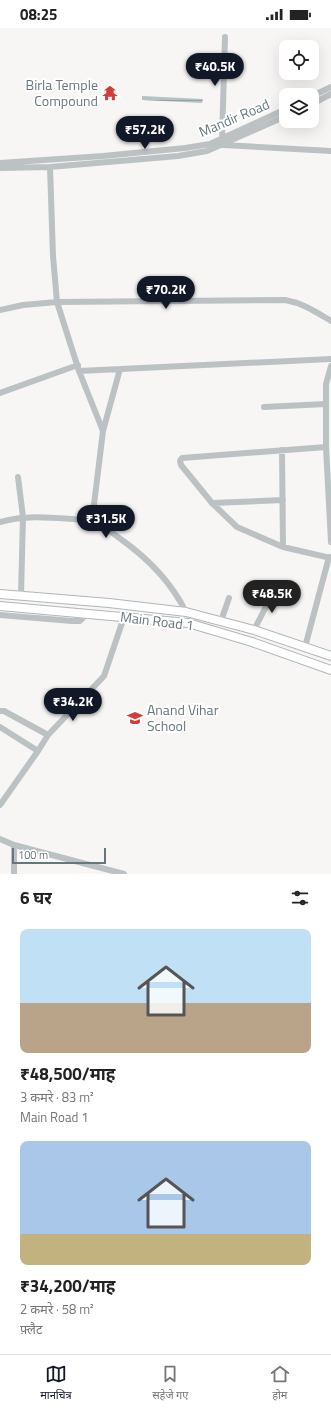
<!DOCTYPE html>
<html lang="hi">
<meta charset="utf-8">
<style>
:root{--surface:#fff;--page:#f6f6f6;--text:#222;--muted:#767676;--line:#e0e0e0;--accent:#111827}
body{margin:0;font-family:"Titillium Web","Noto Sans Devanagari",sans-serif;background:var(--page);color:var(--text);height:100vh;display:flex;flex-direction:column;font-size:15px;white-space:nowrap}
*{box-sizing:border-box;margin:0}
p{font-size:13px;color:var(--muted)}
.icon{flex:none;width:22px;height:22px;fill:none;stroke:currentColor;stroke-width:2;stroke-linecap:round;stroke-linejoin:round}
.map{position:relative;height:846px;overflow:hidden}
.drawer{display:flex;flex-direction:column;background:var(--surface);flex:1}
.drawer>*{flex:none}
.tools{position:absolute;left:279px;top:12px;display:grid;gap:8px}
.tools a{display:grid;place-items:center;width:40px;height:40px;border-radius:8px;background:var(--surface);box-shadow:0 4px 16px #0002;font-size:20px}
.scale{position:absolute;left:12px;bottom:10px;width:94px;box-sizing:border-box;padding-left:4px;border:2px solid #65777c;border-top:0;font-size:11px;line-height:14px;white-space:nowrap;color:#65777c;-webkit-text-stroke:3px #fff;paint-order:stroke}
.price{position:absolute;translate:-50% -34px;padding:0 9px;border-radius:14px;background:var(--accent);color:#fff;font-size:13px;line-height:26px;filter:drop-shadow(0 1px 2px #0008)}
.price::after{content:'';position:absolute;left:50%;top:24px;width:12px;height:9px;margin-left:-6px;background:inherit;clip-path:polygon(0 0,100% 0,50% 100%)}
.price.current{background:#222;color:#fff}
ul{padding:0;list-style:none}
li{display:grid;align-content:center;gap:8px;height:212px;padding:0 20px}
li span{display:grid;place-items:center;height:124px;border-radius:8px;color:#555}
li>.icon{margin-inline-start:auto}
span .icon{width:72px;height:72px;fill:#fffc;stroke-width:1}
li b{font-size:17px}
h2{display:flex;justify-content:space-between;align-items:center;height:48px;padding:0 20px;font-size:17px}
.status{display:flex;justify-content:space-between;align-items:center;height:28px;padding:0 20px;background:var(--surface);direction:ltr}
.status svg{height:11px;fill:currentColor}
.menu{display:flex;justify-content:space-around;align-items:center;height:56px;border-top:1px solid var(--line);background:var(--surface);font-size:11px;color:var(--muted)}
.menu a{display:grid;justify-items:center;gap:2px}
.menu .current{color:var(--accent)}
.map>svg:first-child{display:block}
</style>
<div class="status"><b>08:25</b><svg viewBox="0 0 49 12"><path d="M0 12V9h3v3zM5 12V6h3v6zM10 12V3h3v9zM15 12V0h3v12zM26 1h20v11H26zM47 4h2v5h-2z"/></svg></div>
<div class="map">
<svg width="331" height="846" viewBox="0 0 331 846">
<defs>
<pattern id="water-rules" width="6" height="5" patternUnits="userSpaceOnUse"><rect width="6" height="5" fill="#b3c3c3"/><path d="M0 2.5h6" fill="none" stroke="#95a3a3"/></pattern>
</defs>
<rect width="100%" height="100%" fill="#f7f6f4"/>
<!-- water -->
<path fill="url(#water-rules)" d="M 142,68 L 203,71 L 202,75 L 142,72 Z"/>
<g fill="none" stroke-linecap="round" stroke-linejoin="round">
<defs>
<path id="major" d="M 0,566 L 109,575 L 186,584 L 254,602 L 331,628
M 0,578 L 188,595 L 252,614 L 331,642"/>
</defs>
<!-- major casing -->
<use href="#major" stroke="#b0b6b8" stroke-width="10"/>
<!-- minor -->
<path stroke="#bcc1c3" stroke-width="6" d="M 312,68 L 331,59
M 312,76 L 331,66
M 222,111 L 225,9
M 223,117 L 331,123
M 0,135 L 103,128 L 185,120 L 210,116 L 286,81
M 50,139 L 53,228 L 57,274 L 79,343 L 103,403
M 0,140 L 50,139 L 178,128 L 207,123 L 286,88
M 0,282 L 23,277 L 57,274 L 285,272 C 303,275 316,284 331,293
M 331,338 L 326,356 L 326,419 L 331,514
M 79,343 L 331,331
M 0,365 L 78,337
M 264,379 L 326,376
M 326,419 L 182,430 L 180,433 L 181,437 L 212,475 L 237,499 L 283,519 L 331,530
M 282,422 L 283,519
M 18,449 L 23,489 L 21,567
M 212,475 L 283,472
M 92,493 L 103,403 L 120,341
M 0,494 C 26,487 46,489 73,491 C 79,492 88,491 94,494 C 104,498 113,505 122,512 C 150,532 171,554 186,584
M 0,587 L 72,593 L 80,593 L 88,585
M 221,593 L 229,570
M 254,602 L 274,563
M 305,619 L 329,529
M 0,683 L 4,683 L 48,707
M 0,699 L 38,723
M 0,777 L 38,723 L 48,707 L 104,648 L 124,589
M 0,811 L 14,817 L 124,846
M 14,846 L 14,817"/>
<!-- major -->
<use href="#major" stroke="#fff" stroke-width="8"/>
</g>
<!-- icons -->
<defs>
<symbol id="temple-bare" viewBox="-9 -9 18 18"><path d="M0-6L5-2H3V0L6.5 2.5H4V6H1.5V3h-3V6H-4V2.5H-6.5L-3 0V-2H-5Z" fill="#d23d39" stroke="#fff" stroke-width="2.5" paint-order="stroke"/></symbol>
<symbol id="school-bare" viewBox="-9 -9 18 18"><path d="M0-5L7-2L0 1L-7-2ZM-4 1L0 2.5L4 1V4Q0 6-4 4Z" fill="#d23d39" stroke="#fff" stroke-width="2.5" paint-order="stroke"/></symbol>
</defs>
<g fill-rule="evenodd">
<use href="#temple-bare" x="99" y="54" width="22" height="22"/>
<use href="#school-bare" x="124" y="679" width="22" height="22"/>
</g>
<g text-anchor="middle" stroke-width="4" stroke-linejoin="round" paint-order="stroke">
<!-- poi labels -->
<g font-size="14" fill="#65777c" stroke="#fff" text-anchor="end">
<text x="98" y="62">Birla Temple<tspan x="98" dy="16">Compound</tspan></text>
<text x="147" y="687" text-anchor="start">Anand Vihar<tspan x="147" dy="16">School</tspan></text>
</g>
<!-- street labels -->
<g font-size="14" fill="#65777c" stroke="#fff">
<text transform="translate(234 90) rotate(-23)" y="5">Mandir Road</text>
<text transform="translate(157 593) rotate(7)" y="5">Main Road 1</text>
</g>
</g>
</svg>
<div class="tools">
<a><svg class="icon" aria-label="locate" viewBox="0 0 24 24"><circle cx="12" cy="12" r="6"/><path d="M12 2v4M12 18v4M2 12h4M18 12h4"/></svg></a>
<a><svg class="icon" aria-label="layers" viewBox="0 0 24 24"><path d="M12 4l9 5-9 5-9-5zM3 14l9 5 9-5"/></svg></a>
</div>
<div class="scale">100 m</div>
<b class="price" style="left:215px;top:59px">₹40.5K</b>
<b class="price" style="left:145px;top:122px">₹57.2K</b>
<b class="price" style="left:166px;top:282px">₹70.2K</b>
<b class="price" style="left:106px;top:511px">₹31.5K</b>
<b class="price current" style="left:272px;top:586px">₹48.5K</b>
<b class="price" style="left:73px;top:694px">₹34.2K</b>
</div>
<section class="drawer">
<h2>6 घर<svg class="icon" aria-label="filters" viewBox="0 0 24 24"><path d="M4 7h16M4 17h16"/><circle cx="9" cy="7" r="2"/><circle cx="15" cy="17" r="2"/></svg></h2>
<ul>
<li><span style="background:linear-gradient(#bfe0f5 60%,#b9a48a 0)"><svg class="icon" aria-label="home" viewBox="0 0 24 24"><path d="M3 11l9-7 9 7M6 9v11h12V9"/></svg></span><div><b>₹48,500/माह</b><p>3 कमरे · 83 m²</p><p>Main Road 1</p></div></li>
<li><span style="background:linear-gradient(#a9c7e8 75%,#c2b280 0)"><svg class="icon" aria-label="home" viewBox="0 0 24 24"><path d="M3 11l9-7 9 7M6 9v11h12V9"/></svg></span><div><b>₹34,200/माह</b><p>2 कमरे · 58 m²</p><p>फ़्लैट</p></div></li>
</ul>
</section>
<nav class="menu">
<a class="current"><svg class="icon" aria-label="map" viewBox="0 0 24 24"><path d="M3 6l6-2 6 2 6-2v14l-6 2-6-2-6 2zM9 4v14M15 6v14"/></svg>मानचित्र</a>
<a><svg class="icon" aria-label="saved" viewBox="0 0 24 24"><path d="M7 4h10v16l-5-4-5 4z"/></svg>सहेजे गए</a>
<a><svg class="icon" aria-label="home" viewBox="0 0 24 24"><path d="M3 11l9-7 9 7M6 9v11h12V9"/></svg>होम</a>
</nav>
